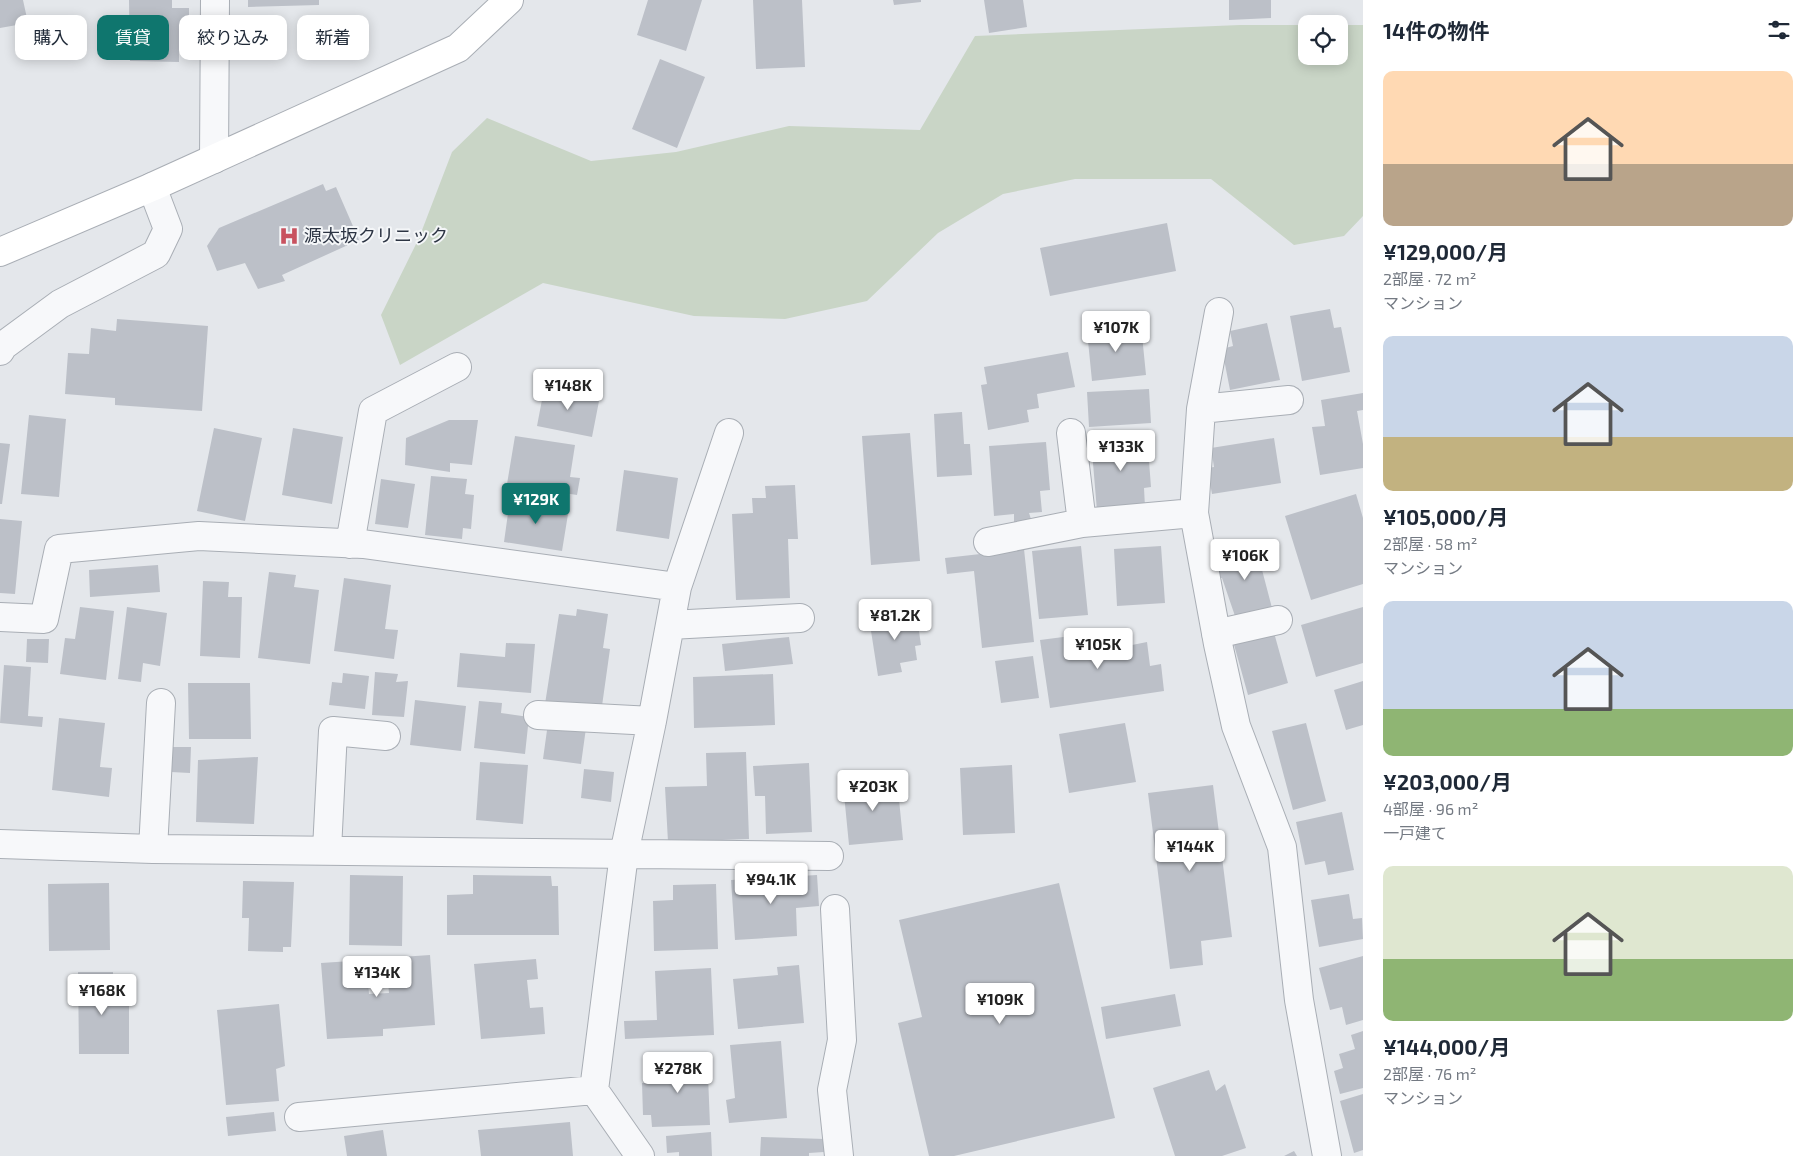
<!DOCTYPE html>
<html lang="ja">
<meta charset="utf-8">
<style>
:root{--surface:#fff;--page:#f6f6f7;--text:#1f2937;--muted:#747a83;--accent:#0f766e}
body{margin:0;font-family:"Exo 2","Noto Sans JP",sans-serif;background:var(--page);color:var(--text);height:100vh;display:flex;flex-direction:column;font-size:19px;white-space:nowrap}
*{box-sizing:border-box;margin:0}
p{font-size:16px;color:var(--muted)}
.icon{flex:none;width:28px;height:28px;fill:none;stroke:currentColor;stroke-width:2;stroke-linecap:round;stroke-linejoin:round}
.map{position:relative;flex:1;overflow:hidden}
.details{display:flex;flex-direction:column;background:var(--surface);width:450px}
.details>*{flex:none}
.guide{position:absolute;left:15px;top:15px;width:475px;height:45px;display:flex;gap:10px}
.fabs{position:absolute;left:1298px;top:15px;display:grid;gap:10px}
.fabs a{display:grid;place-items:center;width:50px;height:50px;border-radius:10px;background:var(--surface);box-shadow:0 2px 12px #0003;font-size:25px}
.price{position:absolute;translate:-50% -42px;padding:0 11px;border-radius:5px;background:#fff;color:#222;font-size:16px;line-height:32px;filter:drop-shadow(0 1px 2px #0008)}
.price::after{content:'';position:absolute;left:50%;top:30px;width:15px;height:11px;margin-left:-8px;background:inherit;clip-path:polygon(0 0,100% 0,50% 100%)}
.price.current{background:var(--accent);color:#fff}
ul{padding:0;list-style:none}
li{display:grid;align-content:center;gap:10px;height:265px;padding:0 20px}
li span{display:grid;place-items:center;height:155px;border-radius:10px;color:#555}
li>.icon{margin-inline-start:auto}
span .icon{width:90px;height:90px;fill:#fffc;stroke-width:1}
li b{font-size:21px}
h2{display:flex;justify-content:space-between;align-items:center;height:60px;padding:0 20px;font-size:21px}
.chip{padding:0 18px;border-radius:10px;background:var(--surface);box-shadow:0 2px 12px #0003;font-size:18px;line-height:45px}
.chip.current{background:var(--accent);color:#fff}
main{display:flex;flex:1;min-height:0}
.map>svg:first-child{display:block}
</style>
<main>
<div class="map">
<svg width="1363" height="1156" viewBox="0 0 1363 1156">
<rect width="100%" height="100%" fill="#e4e7eb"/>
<!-- green -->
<path fill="#c9d5c6" d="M 1240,25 L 1306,25 L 1306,56 L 1339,56 L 1339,25 L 1363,25 L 1363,216 L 1344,236 L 1294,245 L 1211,179 L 1075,179 L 1003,194 L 938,233 L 867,301 L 785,319 L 694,316 L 543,283 L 400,365 L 381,315 L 419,238 L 452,152 L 487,118 L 591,161 L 676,152 L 789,126 L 920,130 L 975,36 Z"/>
<!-- building -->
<path fill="#bcc0c8" d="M 0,0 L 23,0 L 28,23 L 0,28 Z
M 129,0 L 172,0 L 172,8 L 189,8 L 189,43 L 179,44 L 179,62 L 130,61 Z
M 248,0 L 319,0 L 319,5 L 248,7 Z
M 648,0 L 702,0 L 686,51 L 637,35 Z
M 753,0 L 802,0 L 805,67 L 756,69 Z
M 893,0 L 921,0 L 921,2 L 894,5 Z
M 984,0 L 1023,0 L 1027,27 L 989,33 Z
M 1229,0 L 1271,0 L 1271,18 L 1229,20 Z
M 660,59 L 705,77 L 677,148 L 632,129 Z
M 323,184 L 326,191 L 336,187 L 359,240 L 282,275 L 285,281 L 258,289 L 245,263 L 217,271 L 207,246 L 219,228 Z
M 1167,223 L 1176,271 L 1050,296 L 1040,248 Z
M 1330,309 L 1334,328 L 1341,327 L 1350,372 L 1302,381 L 1290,316 Z
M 117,319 L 208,326 L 202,411 L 115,405 L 115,398 L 65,394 L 68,353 L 89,354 L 91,328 L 116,331 Z
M 1267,323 L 1280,380 L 1230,390 L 1222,349 L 1233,346 L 1230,331 Z
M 1141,325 L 1146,375 L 1092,381 L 1087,331 Z
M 1068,352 L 1075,387 L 1037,394 L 1039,408 L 1027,410 L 1029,422 L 988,430 L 981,385 L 987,384 L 984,367 Z
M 545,384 L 600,396 L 592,437 L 537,426 Z
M 1149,389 L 1151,423 L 1089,427 L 1087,392 Z
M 1363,393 L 1363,410 L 1357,411 L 1363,444 L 1363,468 L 1320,475 L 1312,427 L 1325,426 L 1321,400 Z
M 962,412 L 964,444 L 970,444 L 972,475 L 937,477 L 934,414 Z
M 29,415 L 66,419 L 59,497 L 21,494 Z
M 449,420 L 478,420 L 472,465 L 450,463 L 450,472 L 405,465 L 406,438 Z
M 214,428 L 262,438 L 245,521 L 197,511 Z
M 293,428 L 343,437 L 332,504 L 282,495 Z
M 910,433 L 920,561 L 871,565 L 862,436 Z
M 1147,435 L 1151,487 L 1144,488 L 1145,507 L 1097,511 L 1091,439 Z
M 515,436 L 575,445 L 570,477 L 580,478 L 577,495 L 507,484 Z
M 1274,438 L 1281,483 L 1212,494 L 1207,468 L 1214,467 L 1211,448 Z
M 1046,442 L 1050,490 L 1040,491 L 1042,512 L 1029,513 L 1032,522 L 1014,524 L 1014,514 L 994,516 L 989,446 Z
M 0,443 L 10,444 L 2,504 L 0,504 Z
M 624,470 L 678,478 L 669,539 L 616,531 Z
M 431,476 L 467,479 L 465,494 L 474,495 L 471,529 L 463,528 L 462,539 L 425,535 Z
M 381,479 L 415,484 L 408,528 L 375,524 Z
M 795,485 L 798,539 L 788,539 L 790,598 L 736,600 L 732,514 L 753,513 L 752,498 L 766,498 L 765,486 Z
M 1356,494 L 1363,518 L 1363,584 L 1311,600 L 1285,516 Z
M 510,499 L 569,508 L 562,551 L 504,542 Z
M 0,519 L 22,521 L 15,594 L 0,593 Z
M 1081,546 L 1088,615 L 1039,619 L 1032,551 Z
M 1161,546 L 1165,603 L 1117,606 L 1114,549 Z
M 1265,547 L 1271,563 L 1261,566 L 1272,608 L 1235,616 L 1222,578 L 1216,578 L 1214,560 Z
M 1024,549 L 1034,642 L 982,648 L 974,571 L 947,574 L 945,558 Z
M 158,565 L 160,592 L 90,597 L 89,570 Z
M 269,572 L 296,575 L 294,587 L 319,590 L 310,664 L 258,658 Z
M 344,578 L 391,585 L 385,629 L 398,630 L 394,659 L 334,651 Z
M 203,581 L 229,582 L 228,597 L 242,597 L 240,658 L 200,656 Z
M 80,607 L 114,611 L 106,680 L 60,674 L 65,638 L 75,639 Z
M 127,607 L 167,613 L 160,666 L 143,663 L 141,682 L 118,679 Z
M 1363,607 L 1363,663 L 1316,677 L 1301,625 Z
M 577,609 L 608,614 L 603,648 L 610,649 L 601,713 L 545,704 L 559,614 L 576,616 Z
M 916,611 L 921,645 L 915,646 L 917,660 L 900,663 L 902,672 L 878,676 L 869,618 Z
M 1273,629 L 1288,683 L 1248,695 L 1233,641 Z
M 1131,631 L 1132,645 L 1147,642 L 1150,666 L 1161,664 L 1164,691 L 1050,708 L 1040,640 L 1071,636 L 1074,647 L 1106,643 L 1105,634 Z
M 789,637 L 793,664 L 725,671 L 722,644 Z
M 27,639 L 49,639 L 48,663 L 26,662 Z
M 506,643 L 535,644 L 531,693 L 457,687 L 460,653 L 505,657 Z
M 1033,656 L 1039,698 L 1001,703 L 995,661 Z
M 4,665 L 31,667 L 28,716 L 43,717 L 42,727 L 0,723 Z
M 375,672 L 398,674 L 396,682 L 408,681 L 404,717 L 372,715 Z
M 343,673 L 369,676 L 365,709 L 329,705 L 332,682 L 342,683 Z
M 773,674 L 775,725 L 694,728 L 693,677 Z
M 1363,681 L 1363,725 L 1346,730 L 1334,690 Z
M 188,683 L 250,683 L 251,739 L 189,739 Z
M 415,700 L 466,706 L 461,751 L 410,745 Z
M 479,701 L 502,703 L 501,713 L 529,717 L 525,754 L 474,748 Z
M 59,718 L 105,723 L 100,767 L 112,768 L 109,797 L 52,790 Z
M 548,723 L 586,728 L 581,764 L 543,759 Z
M 1125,723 L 1136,782 L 1069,793 L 1059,734 Z
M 1306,723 L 1326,801 L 1293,810 L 1272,731 Z
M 172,747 L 191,747 L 190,773 L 171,772 Z
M 746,752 L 749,839 L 668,842 L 665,787 L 707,786 L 706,753 Z
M 258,757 L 254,824 L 196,822 L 198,760 Z
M 480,762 L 528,765 L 523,824 L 476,820 Z
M 809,763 L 812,832 L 766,834 L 765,796 L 755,796 L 753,766 Z
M 1012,765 L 1015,833 L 963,835 L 960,768 Z
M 584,769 L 614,772 L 611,802 L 581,798 Z
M 897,779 L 903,840 L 849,845 L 843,784 Z
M 1213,785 L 1232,937 L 1201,941 L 1203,965 L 1170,969 L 1148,793 Z
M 1342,812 L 1354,870 L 1328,875 L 1325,861 L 1305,865 L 1296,822 Z
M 350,875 L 403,876 L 402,946 L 349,945 Z
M 473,875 L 551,876 L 552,886 L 558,886 L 559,935 L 447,935 L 447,895 L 473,894 Z
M 817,875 L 819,906 L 796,908 L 797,936 L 735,940 L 731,880 Z
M 243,881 L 294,882 L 291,947 L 283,947 L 283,952 L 248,951 L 249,918 L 242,918 Z
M 109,883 L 110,950 L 49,951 L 48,884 Z
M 1059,883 L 1115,1118 L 954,1156 L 929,1156 L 898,1023 L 922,1017 L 899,920 Z
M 716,884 L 718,949 L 654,951 L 653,901 L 673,900 L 673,885 Z
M 1349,894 L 1353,919 L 1362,918 L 1363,939 L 1319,947 L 1311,900 Z
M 430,955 L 435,1025 L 383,1029 L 383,1036 L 327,1039 L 321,963 L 366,960 L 369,994 L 389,993 L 386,958 Z
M 1363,956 L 1363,1020 L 1346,1025 L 1342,1007 L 1330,1010 L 1319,968 Z
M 536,959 L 538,979 L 527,980 L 530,1008 L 543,1007 L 545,1034 L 481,1039 L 474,964 Z
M 799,965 L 804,1023 L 738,1029 L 733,979 L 778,975 L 777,967 Z
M 711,968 L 714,1035 L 625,1039 L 624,1021 L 657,1020 L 655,971 Z
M 78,972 L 113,972 L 113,996 L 129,996 L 129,1054 L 79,1054 Z
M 1175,994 L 1181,1026 L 1106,1039 L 1101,1007 Z
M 279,1004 L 285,1066 L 276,1069 L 279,1101 L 226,1105 L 217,1010 Z
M 1363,1031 L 1363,1088 L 1340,1094 L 1334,1071 L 1343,1068 L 1339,1054 L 1355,1049 L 1351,1035 Z
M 781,1041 L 787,1118 L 729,1123 L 726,1100 L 735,1098 L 730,1045 Z
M 698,1052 L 699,1076 L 708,1076 L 710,1125 L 652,1127 L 651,1115 L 643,1115 L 642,1083 L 660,1082 L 659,1073 L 670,1072 L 669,1053 Z
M 1209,1070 L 1216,1091 L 1225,1084 L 1246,1148 L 1222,1156 L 1175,1156 L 1153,1088 Z
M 1363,1094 L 1363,1150 L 1354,1153 L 1340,1101 Z
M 274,1112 L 276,1131 L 228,1136 L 226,1117 Z
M 570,1122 L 573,1156 L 481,1156 L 478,1130 Z
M 383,1130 L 387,1156 L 347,1156 L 344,1136 Z
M 711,1132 L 712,1156 L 679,1156 L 679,1152 L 667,1153 L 666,1136 Z
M 761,1137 L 825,1139 L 824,1152 L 809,1153 L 809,1156 L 760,1156 Z
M 1294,1151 L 1297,1156 L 1284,1156 Z"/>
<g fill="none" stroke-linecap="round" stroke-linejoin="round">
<defs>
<path id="street" d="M 214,159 L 215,0
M 1219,312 L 1201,409 L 1194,513 L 1218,644 L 1236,726 L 1282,847 L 1299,1000 L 1327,1156
M 0,351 L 3,346 L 60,304 L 156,254 L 168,229 L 152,187
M 1201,409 L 1289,400
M 1071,433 L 1082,523
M 988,542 L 1082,523 L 1194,513
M 350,544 L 373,411 L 457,367
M 0,617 L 44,619 L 59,549 L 199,536 L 363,544 L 677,587
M 670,625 L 800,618
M 1216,634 L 1278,620
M 538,715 L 652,721
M 0,844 L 153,849 L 829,856
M 153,849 L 161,703
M 327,850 L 333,731 L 386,736
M 835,909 L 842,1040 L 832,1090 L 839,1156
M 299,1117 L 594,1090
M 640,1156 L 594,1090 L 624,854 L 652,721 L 677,587 L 729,433"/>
<path id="secondary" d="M 0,252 L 152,187 L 458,48 L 509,0"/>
</defs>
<!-- street casing -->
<use href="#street" stroke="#a9aeb5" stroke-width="30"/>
<!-- secondary casing -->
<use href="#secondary" stroke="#a9aeb5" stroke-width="30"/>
<!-- street -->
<use href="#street" stroke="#f7f8fa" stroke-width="28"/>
<!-- secondary -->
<use href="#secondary" stroke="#fff" stroke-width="28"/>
</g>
<!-- icons -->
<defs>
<symbol id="hospital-bare" viewBox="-9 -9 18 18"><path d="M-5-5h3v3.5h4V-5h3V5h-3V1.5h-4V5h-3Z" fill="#c8525f" stroke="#f4f6f8" stroke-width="2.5" paint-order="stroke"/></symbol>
</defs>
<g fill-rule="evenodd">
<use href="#hospital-bare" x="275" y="222" width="28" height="28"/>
</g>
<g text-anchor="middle" stroke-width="4" stroke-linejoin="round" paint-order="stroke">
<!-- poi labels -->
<g font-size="18" fill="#2c3443" stroke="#f4f6f8" text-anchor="start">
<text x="304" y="242">源太坂クリニック</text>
</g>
</g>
</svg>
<div class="fabs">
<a><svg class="icon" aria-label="locate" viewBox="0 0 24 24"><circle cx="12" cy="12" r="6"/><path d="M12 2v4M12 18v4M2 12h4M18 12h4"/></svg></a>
</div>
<b class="price" style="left:1116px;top:353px">¥107K</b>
<b class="price" style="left:568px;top:411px">¥148K</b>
<b class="price" style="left:1121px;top:472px">¥133K</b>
<b class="price current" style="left:536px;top:525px">¥129K</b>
<b class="price" style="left:1245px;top:581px">¥106K</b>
<b class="price" style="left:895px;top:641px">¥81.2K</b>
<b class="price" style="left:1098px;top:670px">¥105K</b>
<b class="price" style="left:873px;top:812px">¥203K</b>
<b class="price" style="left:1190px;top:872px">¥144K</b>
<b class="price" style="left:771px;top:905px">¥94.1K</b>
<b class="price" style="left:377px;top:998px">¥134K</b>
<b class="price" style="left:102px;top:1016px">¥168K</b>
<b class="price" style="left:1000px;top:1025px">¥109K</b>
<b class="price" style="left:678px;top:1094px">¥278K</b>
<div class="guide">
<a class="chip">購入</a>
<a class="chip current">賃貸</a>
<a class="chip">絞り込み</a>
<a class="chip">新着</a>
</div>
</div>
<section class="details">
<h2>14件の物件<svg class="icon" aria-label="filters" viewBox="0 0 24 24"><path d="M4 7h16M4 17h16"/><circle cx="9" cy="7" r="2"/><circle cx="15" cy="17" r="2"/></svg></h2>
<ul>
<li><span style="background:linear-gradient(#ffd9b3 60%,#b9a48a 0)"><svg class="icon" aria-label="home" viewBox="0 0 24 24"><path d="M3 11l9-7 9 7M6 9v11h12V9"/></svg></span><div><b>¥129,000/月</b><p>2部屋 · 72 m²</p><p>マンション</p></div></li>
<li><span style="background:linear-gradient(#c9d6e8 65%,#c2b280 0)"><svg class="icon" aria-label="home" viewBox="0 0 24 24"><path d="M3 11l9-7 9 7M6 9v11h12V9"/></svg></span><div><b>¥105,000/月</b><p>2部屋 · 58 m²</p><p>マンション</p></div></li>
<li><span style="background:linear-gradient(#c9d6e8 70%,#8fb573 0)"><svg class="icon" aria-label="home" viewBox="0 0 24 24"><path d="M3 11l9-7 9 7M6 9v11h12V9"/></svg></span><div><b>¥203,000/月</b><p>4部屋 · 96 m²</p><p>一戸建て</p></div></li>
<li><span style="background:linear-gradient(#dfe7d0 60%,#8fb573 0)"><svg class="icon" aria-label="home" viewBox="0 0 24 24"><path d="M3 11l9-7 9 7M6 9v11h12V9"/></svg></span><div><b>¥144,000/月</b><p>2部屋 · 76 m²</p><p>マンション</p></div></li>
</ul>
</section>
</main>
